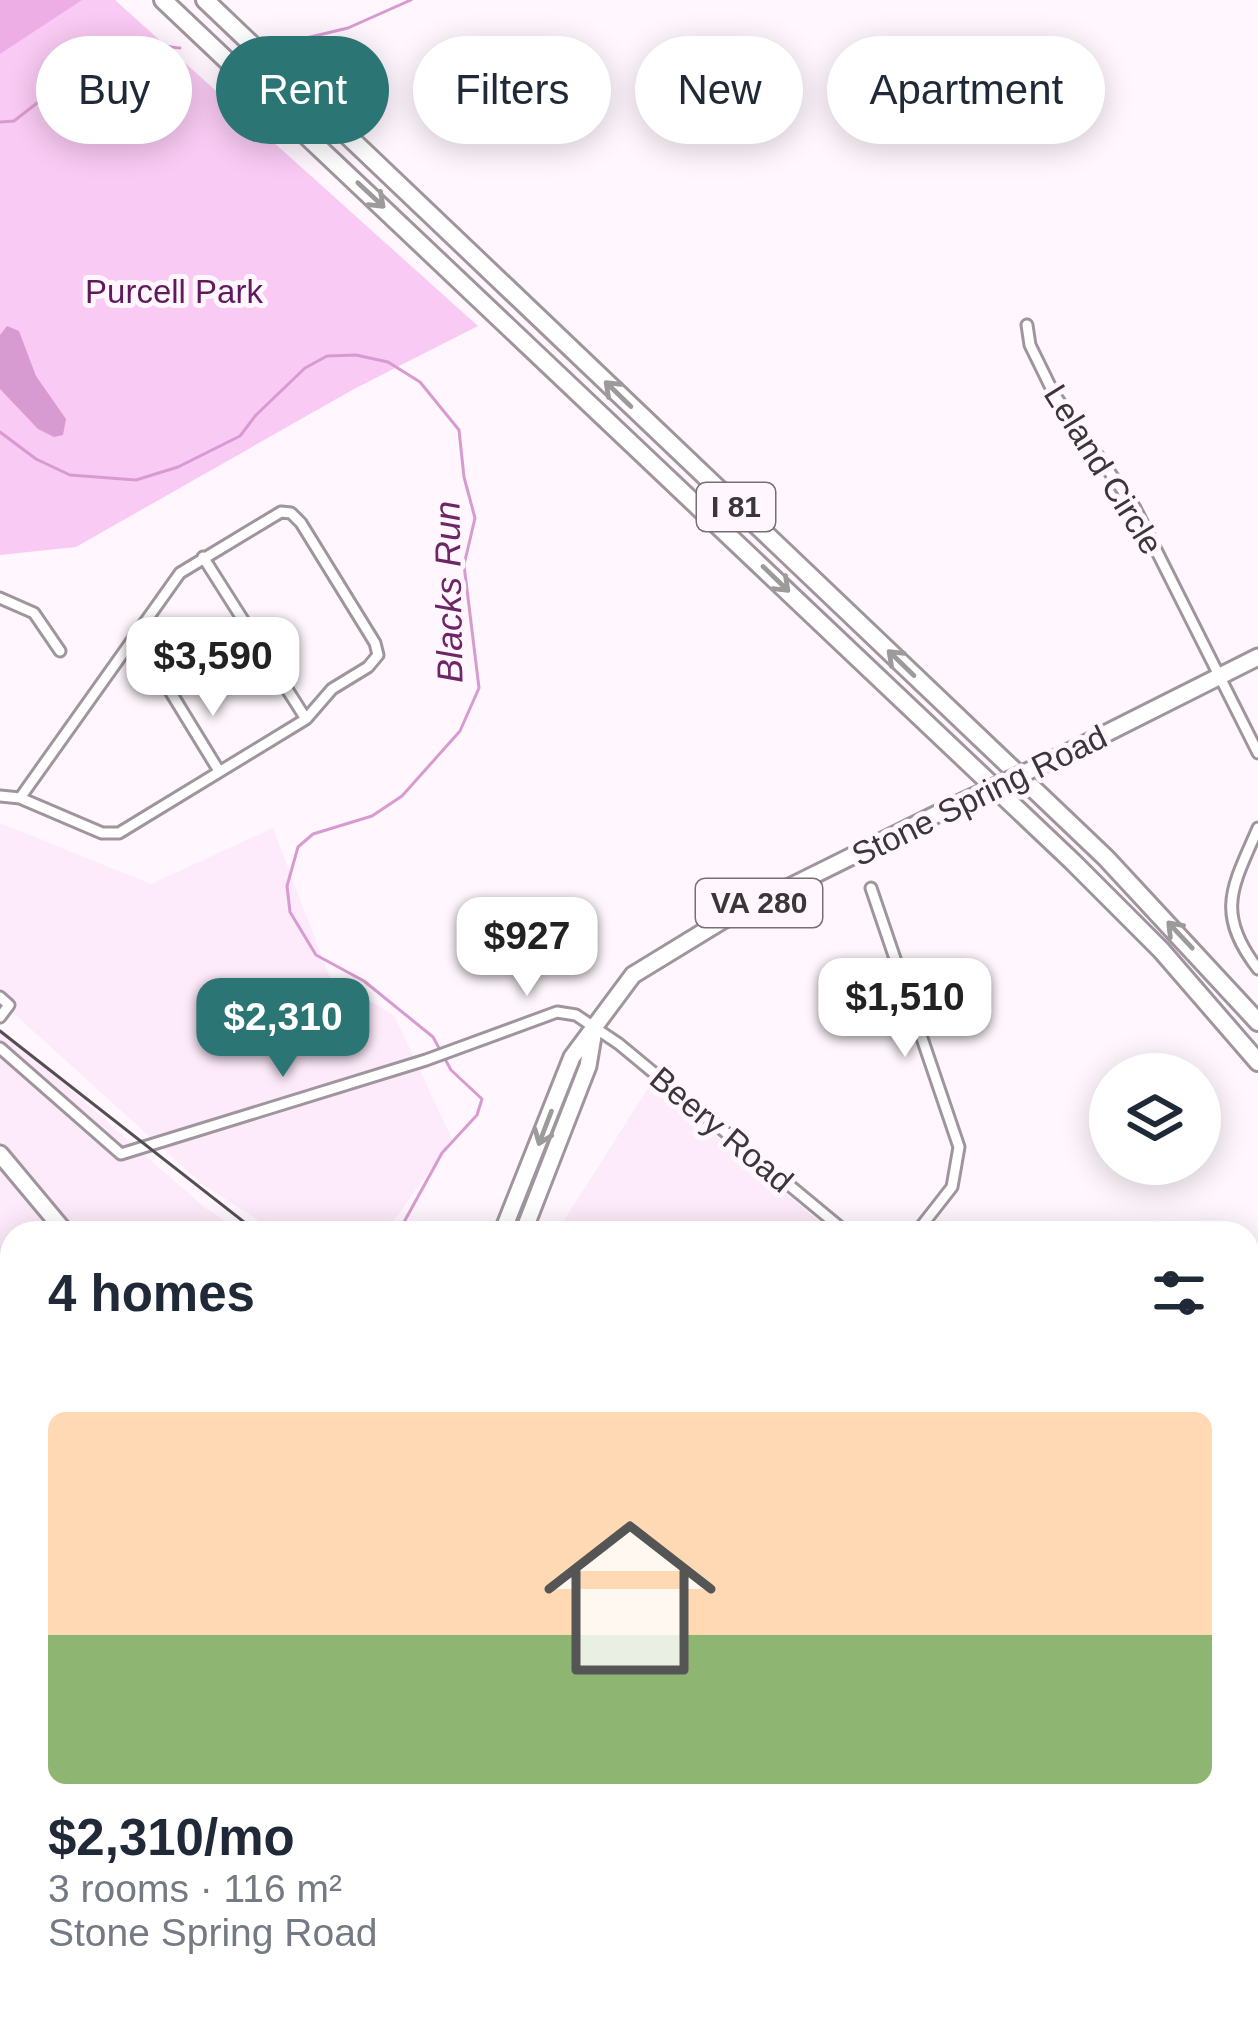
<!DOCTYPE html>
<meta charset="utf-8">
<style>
:root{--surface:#fff;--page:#f6f6f7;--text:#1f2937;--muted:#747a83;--line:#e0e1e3;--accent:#2b7574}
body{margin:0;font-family:Helvetica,sans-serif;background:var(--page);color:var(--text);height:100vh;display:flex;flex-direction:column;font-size:45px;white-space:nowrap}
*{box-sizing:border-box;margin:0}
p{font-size:39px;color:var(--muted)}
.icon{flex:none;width:66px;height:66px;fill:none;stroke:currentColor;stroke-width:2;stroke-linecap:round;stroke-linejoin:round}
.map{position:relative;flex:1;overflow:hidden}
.side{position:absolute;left:0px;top:1221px;width:1260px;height:807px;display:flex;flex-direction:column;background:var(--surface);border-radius:36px 36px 0 0;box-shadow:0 6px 30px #0003}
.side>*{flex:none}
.top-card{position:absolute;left:36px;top:36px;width:1188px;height:108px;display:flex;gap:24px}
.fabs{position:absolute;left:1089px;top:1053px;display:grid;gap:24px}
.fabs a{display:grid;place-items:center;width:132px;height:132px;border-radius:50%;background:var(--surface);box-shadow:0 6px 30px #0003;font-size:60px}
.price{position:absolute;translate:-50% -102px;padding:0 27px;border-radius:24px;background:#fff;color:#222;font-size:39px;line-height:78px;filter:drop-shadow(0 3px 6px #0008)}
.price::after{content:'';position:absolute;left:50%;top:72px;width:36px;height:27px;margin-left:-18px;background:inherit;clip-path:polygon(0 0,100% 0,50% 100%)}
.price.on{background:var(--accent);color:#fff}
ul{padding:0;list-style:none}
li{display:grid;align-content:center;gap:24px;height:636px;padding:0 48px}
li+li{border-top:3px solid var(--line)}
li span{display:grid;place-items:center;height:372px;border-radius:18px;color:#555}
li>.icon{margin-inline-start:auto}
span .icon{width:216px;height:216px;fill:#fffc;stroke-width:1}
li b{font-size:51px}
h2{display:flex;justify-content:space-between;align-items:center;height:144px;padding:0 48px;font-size:51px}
.chip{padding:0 42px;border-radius:54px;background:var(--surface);box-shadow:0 6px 30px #0003;font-size:42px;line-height:108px}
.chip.on{background:var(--accent);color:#fff}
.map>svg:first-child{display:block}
</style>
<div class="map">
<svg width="1258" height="2027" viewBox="0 0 1258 2027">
<rect width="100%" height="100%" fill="#fff7fd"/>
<!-- built -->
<path fill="#fdeafa" d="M 0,823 L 151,884 L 273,828 L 330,978 L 394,1015 L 452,1139 L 385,1233 L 278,1233 L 202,1184 L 0,1001 Z
M 0,1028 L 204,1207 L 243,1233 L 12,1233 L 12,1390 L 0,1373 Z
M 652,1082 L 833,1233 L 556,1233 Z
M 261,2016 L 708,2016 L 717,2027 L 355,2027 L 352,2023 L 270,2027 Z"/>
<!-- green -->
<path fill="#f9caf3" d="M 68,0 L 115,0 L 478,326 L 354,389 L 76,547 L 0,555 L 0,48 Z"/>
<!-- forest -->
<path fill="#edaee5" d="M 0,0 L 82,0 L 0,54 Z"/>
<!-- water -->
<path fill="#d89bd1" d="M 7,326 L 19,331 L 36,376 L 66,419 L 63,435 L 54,437 L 38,429 L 0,389 L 0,335 Z"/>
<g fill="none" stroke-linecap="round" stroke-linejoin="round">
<!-- stream -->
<path stroke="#d89bd1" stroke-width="3" d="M 277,45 L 348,28 L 411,0
M 60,85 C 82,66 110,36 142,41 C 156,43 167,47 180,48
M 0,122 L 14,121 L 55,89
M 0,432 L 36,459 L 70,475 L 136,480 L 178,467 L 240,436 L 256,415 L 305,368 L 327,356 L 356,355 L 388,362 L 420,382 L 459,430 L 464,477 L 475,518 L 464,565 L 479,688 L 460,731 L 402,796 L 372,816 L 313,834 L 298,847 L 287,886 L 290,912 L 316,955 L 364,981 L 433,1037 L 451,1070 L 482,1099 L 477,1115 L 442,1153 L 398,1233
M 1248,1549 L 1258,1552"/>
<defs>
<path id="street" d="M 1027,325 L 1030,345 L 1054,394 L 1135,508 L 1258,753
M 281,512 L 291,513 L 301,523 L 375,643 L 378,655 L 368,667 L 332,689 L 306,719 L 119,833 L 102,833 L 20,798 L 180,573 Z
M 203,557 L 306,719
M 0,598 L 34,613 L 60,651
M 170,691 L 219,771
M 0,796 L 20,798
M 1258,828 C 1233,886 1214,912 1258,969
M 871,888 L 959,1147 L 952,1187 L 916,1233
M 0,997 L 9,1005 L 0,1017
M 0,1048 L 121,1154 L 426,1060 L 557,1012 L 576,1015 L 619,1044 L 847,1233"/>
<path id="secondary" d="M 390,2027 L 404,2016"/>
<path id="primary" d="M 1067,753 L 1258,657
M 0,1154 L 66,1233
M 502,1233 L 572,1057 L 633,975 L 723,920 L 947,809
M 523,1233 L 588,1066 L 594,1030
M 0,1733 L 12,1724
M 722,2016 L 731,2027"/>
<path id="highway" d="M 163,0 L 1073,862 L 1161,950 L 1258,1062
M 205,0 L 1106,858 L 1258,1022"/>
</defs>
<!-- street casing -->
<use href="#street" stroke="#a0959e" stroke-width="15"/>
<!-- secondary casing -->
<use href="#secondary" stroke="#a0959e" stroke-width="20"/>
<!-- primary casing -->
<use href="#primary" stroke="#a0959e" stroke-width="21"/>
<!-- highway casing -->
<use href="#highway" stroke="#a0959e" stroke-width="22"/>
<!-- street -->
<use href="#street" stroke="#fff" stroke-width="9"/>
<!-- secondary -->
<use href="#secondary" stroke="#fff" stroke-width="14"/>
<!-- primary -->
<use href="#primary" stroke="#fff" stroke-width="15"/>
<!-- highway -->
<use href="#highway" stroke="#fff" stroke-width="16"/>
<!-- rail -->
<path stroke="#534e52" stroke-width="3" d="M 0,1031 L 258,1233
M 1248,1712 L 1258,1716"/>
<defs>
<path id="primary-bridge" d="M 947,809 L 1067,753"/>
</defs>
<!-- primary-bridge casing -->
<use href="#primary-bridge" stroke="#a0959e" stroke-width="21" stroke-linecap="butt"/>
<!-- primary-bridge -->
<use href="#primary-bridge" stroke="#fff" stroke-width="15"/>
</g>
<!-- one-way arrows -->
<defs><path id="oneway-shaft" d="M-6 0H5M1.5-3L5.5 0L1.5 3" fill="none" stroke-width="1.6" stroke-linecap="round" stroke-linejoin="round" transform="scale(3)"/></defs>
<g stroke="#9d9a9c">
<use href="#oneway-shaft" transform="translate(371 195) rotate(43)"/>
<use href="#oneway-shaft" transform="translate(618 394) rotate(-136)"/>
<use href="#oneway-shaft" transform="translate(776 579) rotate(44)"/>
<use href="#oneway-shaft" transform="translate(901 663) rotate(-136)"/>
<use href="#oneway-shaft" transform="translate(1180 935) rotate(-133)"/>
<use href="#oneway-shaft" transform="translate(545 1128) rotate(111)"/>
</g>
<g text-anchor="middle" stroke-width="10" stroke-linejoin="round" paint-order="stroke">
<!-- shield labels -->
<g fill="#fff7fd" stroke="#767074" stroke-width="3">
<rect x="697" y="483" width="78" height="48" rx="9"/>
<rect x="696" y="879" width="126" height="48" rx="9"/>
</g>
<g font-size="30" font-weight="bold" fill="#3b363a">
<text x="736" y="517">I 81</text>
<text x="759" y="913">VA 280</text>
</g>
<!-- park labels -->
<g font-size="33" fill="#61195c" stroke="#fff7fd">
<text x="174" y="303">Purcell Park</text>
</g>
<!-- street labels -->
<g font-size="33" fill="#3b363a" stroke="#fff7fd">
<text transform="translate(1104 469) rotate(58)" y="12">Leland Circle</text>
<text transform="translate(979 795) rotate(-26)" y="12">Stone Spring Road</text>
<text transform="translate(722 1129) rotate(40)" y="12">Beery Road</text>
</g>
<!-- water labels -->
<g font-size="36" font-style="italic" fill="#6d2567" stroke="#fff7fd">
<text transform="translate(448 592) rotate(-91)" y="13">Blacks Run</text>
</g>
</g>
</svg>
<div class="fabs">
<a><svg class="icon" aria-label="layers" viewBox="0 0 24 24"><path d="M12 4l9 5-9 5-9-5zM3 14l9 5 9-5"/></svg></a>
</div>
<b class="price" style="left:213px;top:719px">$3,590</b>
<b class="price" style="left:527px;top:999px">$927</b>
<b class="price" style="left:905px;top:1060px">$1,510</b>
<b class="price on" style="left:283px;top:1080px">$2,310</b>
<div class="top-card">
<a class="chip">Buy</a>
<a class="chip on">Rent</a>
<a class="chip">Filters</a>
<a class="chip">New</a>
<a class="chip">Apartment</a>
</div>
<section class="side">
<h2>4 homes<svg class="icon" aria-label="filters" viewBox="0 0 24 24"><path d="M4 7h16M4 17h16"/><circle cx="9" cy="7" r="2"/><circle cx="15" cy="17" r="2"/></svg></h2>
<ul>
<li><span style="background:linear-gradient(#ffd9b3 60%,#8fb573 0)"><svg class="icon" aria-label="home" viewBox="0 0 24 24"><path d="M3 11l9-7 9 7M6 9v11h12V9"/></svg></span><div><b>$2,310/mo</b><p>3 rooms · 116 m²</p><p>Stone Spring Road</p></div></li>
</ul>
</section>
</div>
